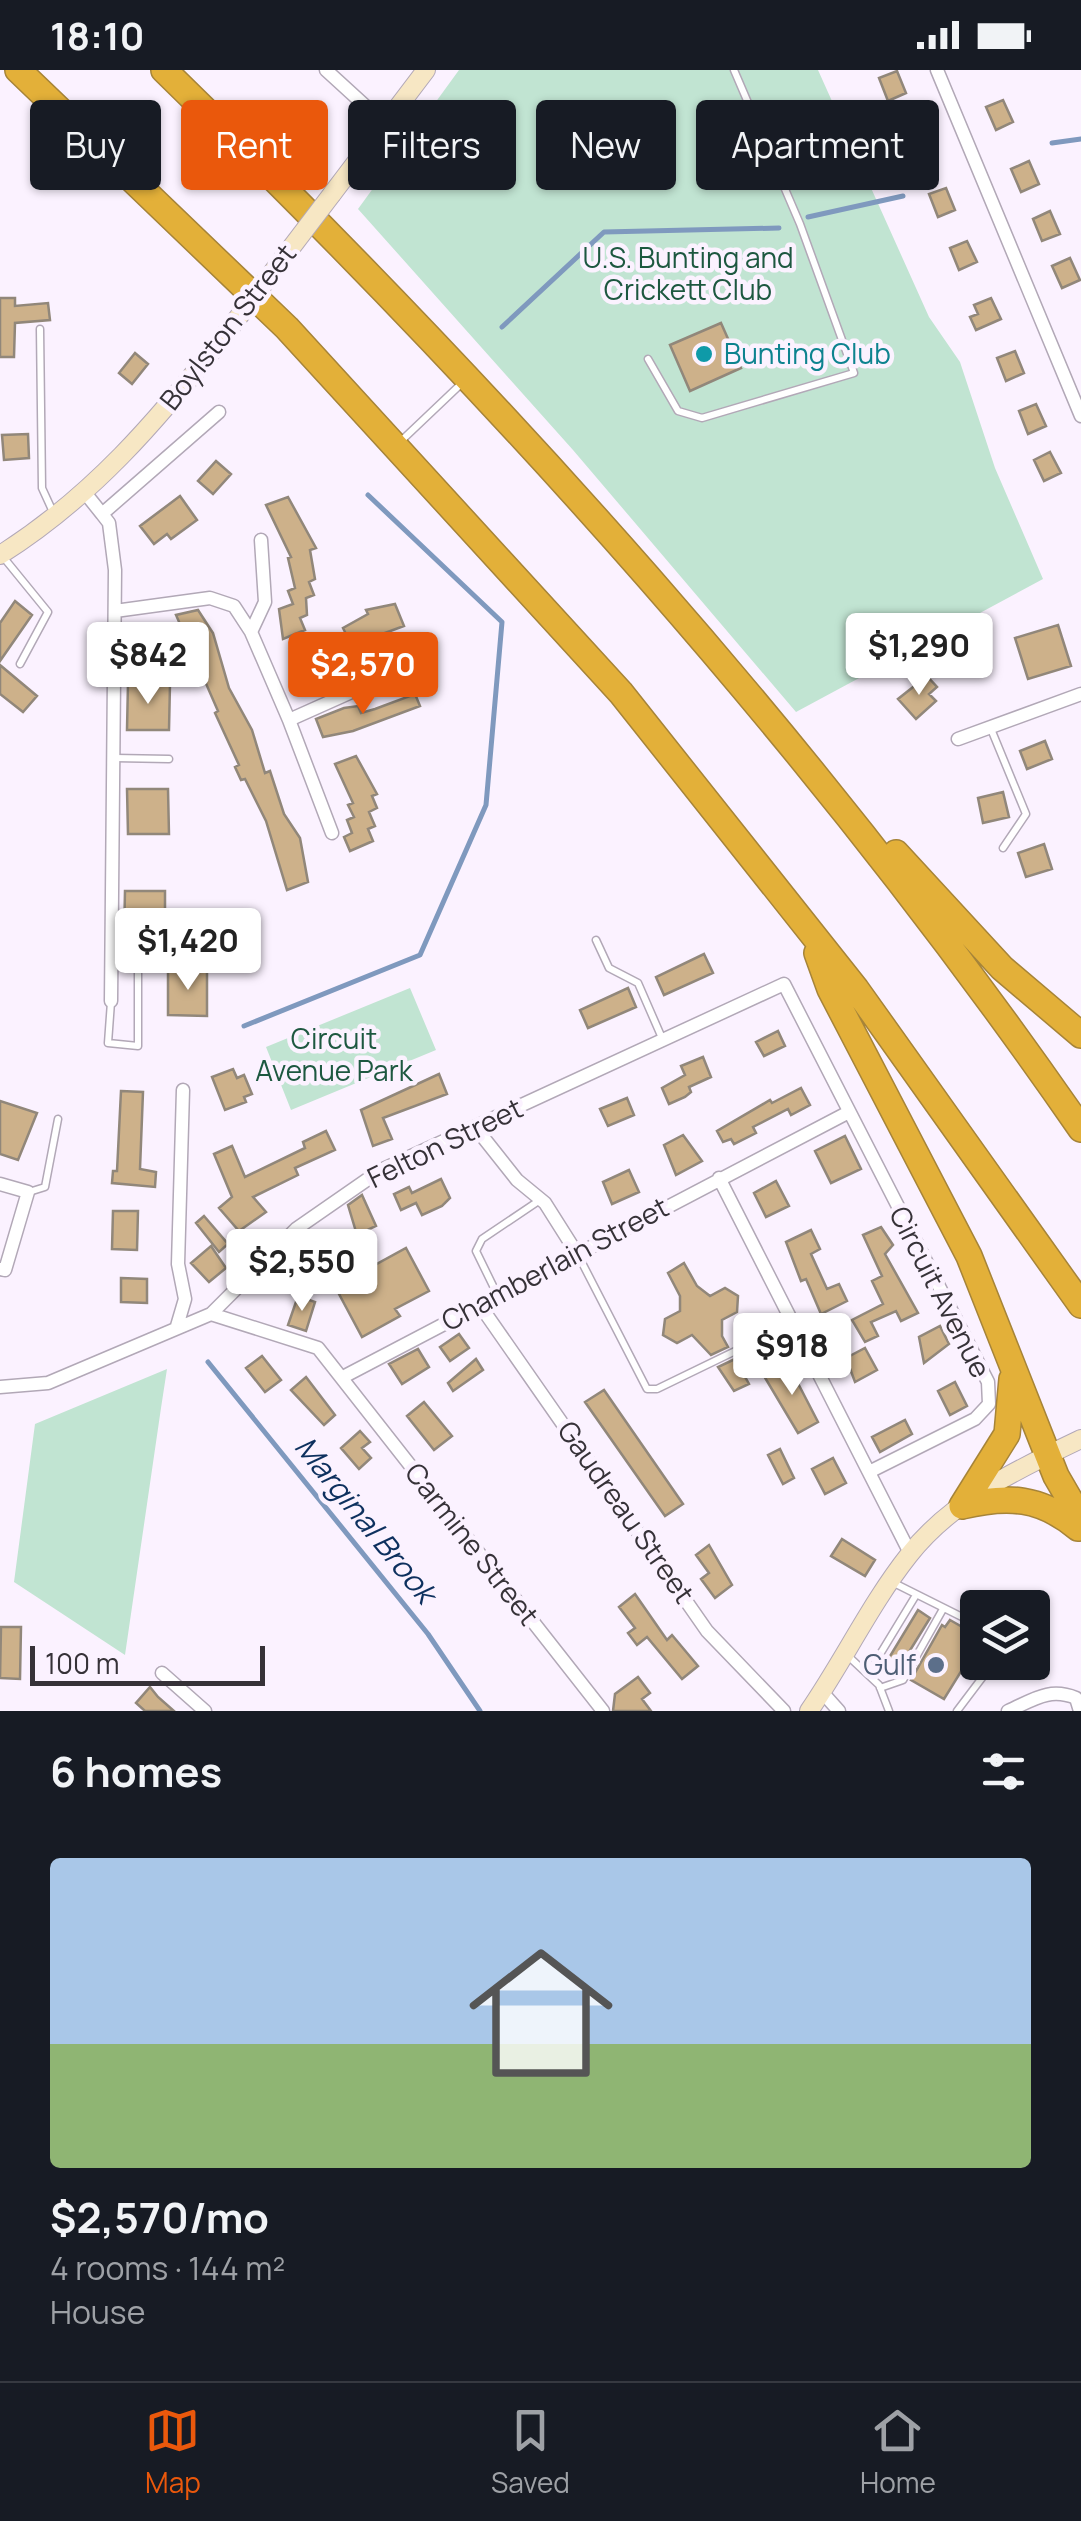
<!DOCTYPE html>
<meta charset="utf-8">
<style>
:root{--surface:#171b24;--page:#20242c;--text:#f1f3f6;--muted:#9ea1a6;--line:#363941;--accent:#ea580c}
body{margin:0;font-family:Manrope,sans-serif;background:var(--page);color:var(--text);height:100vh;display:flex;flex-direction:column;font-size:38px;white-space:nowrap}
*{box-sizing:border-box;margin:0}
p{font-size:32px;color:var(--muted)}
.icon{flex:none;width:55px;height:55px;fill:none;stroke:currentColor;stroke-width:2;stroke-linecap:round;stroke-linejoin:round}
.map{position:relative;height:1641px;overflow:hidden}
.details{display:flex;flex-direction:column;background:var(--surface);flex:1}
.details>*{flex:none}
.banner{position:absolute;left:30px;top:30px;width:1022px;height:90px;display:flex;gap:20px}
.fabs{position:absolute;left:960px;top:1520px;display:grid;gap:20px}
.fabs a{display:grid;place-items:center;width:90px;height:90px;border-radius:10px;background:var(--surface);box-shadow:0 2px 8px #0004;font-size:50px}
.scale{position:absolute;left:30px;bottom:25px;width:235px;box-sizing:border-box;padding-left:10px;border:5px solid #363238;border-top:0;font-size:28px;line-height:35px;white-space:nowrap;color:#363238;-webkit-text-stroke:8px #fbf2ff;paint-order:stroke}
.price{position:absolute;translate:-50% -85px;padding:0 22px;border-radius:10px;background:#fff;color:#222;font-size:32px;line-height:65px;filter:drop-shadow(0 2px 5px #0008)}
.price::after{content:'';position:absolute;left:50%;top:60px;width:30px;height:22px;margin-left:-15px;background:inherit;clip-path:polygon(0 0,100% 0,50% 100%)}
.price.active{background:var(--accent);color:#fff}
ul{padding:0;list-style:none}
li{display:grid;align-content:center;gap:20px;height:530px;padding:0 50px}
li span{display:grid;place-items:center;height:310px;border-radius:10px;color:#555}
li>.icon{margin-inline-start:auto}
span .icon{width:180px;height:180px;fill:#fffc;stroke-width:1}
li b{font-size:42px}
h2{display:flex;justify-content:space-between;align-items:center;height:120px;padding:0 50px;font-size:42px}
.pill{padding:0 35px;border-radius:10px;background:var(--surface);box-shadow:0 2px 8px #0004;font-size:35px;line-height:90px}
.pill.active{background:var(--accent);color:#fff}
.status{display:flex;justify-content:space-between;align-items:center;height:70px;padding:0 50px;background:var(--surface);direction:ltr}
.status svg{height:28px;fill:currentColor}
.tabs{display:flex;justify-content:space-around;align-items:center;height:140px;border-top:2px solid var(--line);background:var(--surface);font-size:28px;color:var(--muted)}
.tabs a{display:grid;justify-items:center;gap:5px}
.tabs .active{color:var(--accent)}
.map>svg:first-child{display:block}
</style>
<div class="status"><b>18:10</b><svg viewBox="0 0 49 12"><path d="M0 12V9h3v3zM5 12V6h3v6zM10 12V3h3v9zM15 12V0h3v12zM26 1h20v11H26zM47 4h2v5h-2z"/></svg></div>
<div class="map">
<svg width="1081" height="1641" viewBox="0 0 1081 1641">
<rect width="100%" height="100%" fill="#fbf2ff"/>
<!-- green -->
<path fill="#c1e4d2" d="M 459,0 L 818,0 L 929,247 L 960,292 L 995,398 L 1043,509 L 796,642 L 573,380 L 358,139 Z
M 410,918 L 436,980 L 291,1040 L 266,977 Z
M 167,1299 L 161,1338 L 125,1585 L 14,1512 L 35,1354 Z"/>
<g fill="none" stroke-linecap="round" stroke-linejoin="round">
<!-- stream -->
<path stroke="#7f99be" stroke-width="5" d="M 1052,73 L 1081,69
M 808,147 L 903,126
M 502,257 L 604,162 L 779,158
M 244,956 L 420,885 L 486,735 L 502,552 L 368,425
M 208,1292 L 428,1564 L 480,1641"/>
</g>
<!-- building -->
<path fill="#cdb18a" stroke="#91877a" stroke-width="2.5" d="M 897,1 L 906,23 L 888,31 L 879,8 Z
M 1003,30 L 1013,52 L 996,60 L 986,37 Z
M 915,56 L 932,86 L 915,94 L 901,62 Z
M 1029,91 L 1039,114 L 1021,122 L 1011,99 Z
M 946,118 L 955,140 L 938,147 L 929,124 Z
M 1050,141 L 1060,164 L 1042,171 L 1033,149 Z
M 967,171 L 977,192 L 959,200 L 950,178 Z
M 1070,188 L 1080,210 L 1062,218 L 1052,196 Z
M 0,228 L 15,228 L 15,236 L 48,233 L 50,250 L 15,253 L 14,287 L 0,287 Z
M 991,228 L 1001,249 L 976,260 L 970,247 L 978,244 L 974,235 Z
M 721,253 L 741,298 L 690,321 L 670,275 Z
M 1015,281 L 1024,303 L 1006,311 L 997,288 Z
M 135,283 L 148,294 L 132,314 L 119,303 Z
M 1036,334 L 1046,356 L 1028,364 L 1019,341 Z
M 28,364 L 29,388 L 4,390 L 2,365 Z
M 1050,382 L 1061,403 L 1044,411 L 1034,390 Z
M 216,391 L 231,404 L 213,424 L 198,411 Z
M 180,426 L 197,450 L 171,469 L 167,464 L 154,474 L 140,456 Z
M 288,427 L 316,478 L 310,480 L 315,509 L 309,512 L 314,525 L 306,528 L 307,545 L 300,548 L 305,560 L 283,569 L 279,539 L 293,534 L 288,521 L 295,518 L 288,488 L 291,487 L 266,435 Z
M 15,531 L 32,545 L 0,591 L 0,553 Z
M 395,534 L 404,556 L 363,571 L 365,576 L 340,590 L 343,596 L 329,601 L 331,606 L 305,620 L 296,598 L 334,574 L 331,568 L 345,562 L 343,558 L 368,544 L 366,540 Z
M 198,540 L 213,563 L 229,618 L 252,660 L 265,703 L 270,701 L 284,744 L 300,768 L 308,812 L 287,820 L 266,751 L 245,709 L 241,710 L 235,697 L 239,695 L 215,643 L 218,641 L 176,545 Z
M 1058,555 L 1071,596 L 1028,609 L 1015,568 Z
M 0,595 L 37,626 L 23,642 L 0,624 Z
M 927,606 L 937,617 L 929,624 L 936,631 L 916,649 L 898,629 Z
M 128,613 L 170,614 L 169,660 L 127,660 Z
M 415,624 L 420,636 L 353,661 L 323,667 L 316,649 L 344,638 L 358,636 L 361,643 L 375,639 Z
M 1045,671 L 1052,689 L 1027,699 L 1020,681 Z
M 356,686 L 377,724 L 372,726 L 377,738 L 369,742 L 375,756 L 368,759 L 373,771 L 350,781 L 344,767 L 352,763 L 347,750 L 354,747 L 348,735 L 353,733 L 335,694 Z
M 127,719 L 168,719 L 169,764 L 128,764 Z
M 1003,722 L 1009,747 L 983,753 L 978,728 Z
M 1044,774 L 1052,799 L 1026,807 L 1018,783 Z
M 125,821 L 165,821 L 165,868 L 124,867 Z
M 704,884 L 713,903 L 664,925 L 656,907 Z
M 168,901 L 207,901 L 207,946 L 168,945 Z
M 628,918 L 636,937 L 588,958 L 580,940 Z
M 778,961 L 785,976 L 764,986 L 756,972 Z
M 703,987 L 711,1007 L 689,1017 L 691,1022 L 685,1027 L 669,1034 L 662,1018 L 685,1005 L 681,996 Z
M 233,999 L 237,1008 L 244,1005 L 252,1024 L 244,1027 L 246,1032 L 225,1040 L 212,1007 Z
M 439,1004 L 447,1024 L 383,1048 L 392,1069 L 373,1076 L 361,1040 Z
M 801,1018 L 810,1035 L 791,1045 L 788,1039 L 753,1057 L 756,1063 L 734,1074 L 731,1069 L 723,1072 L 717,1061 L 770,1030 L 772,1033 Z
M 121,1021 L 143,1022 L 140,1099 L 156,1102 L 155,1117 L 112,1113 L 113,1101 L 117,1101 Z
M 627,1028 L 634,1045 L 608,1056 L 600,1039 Z
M 0,1031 L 37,1043 L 18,1090 L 0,1084 Z
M 326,1061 L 335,1080 L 295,1098 L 298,1105 L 253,1127 L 266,1142 L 239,1161 L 219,1138 L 232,1127 L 214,1084 L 232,1076 L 245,1107 L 305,1078 L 303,1072 Z
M 683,1065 L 702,1091 L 676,1105 L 664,1075 Z
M 845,1066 L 861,1099 L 831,1113 L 815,1081 Z
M 629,1100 L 639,1122 L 612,1134 L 603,1112 Z
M 441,1109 L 450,1128 L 442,1136 L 422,1145 L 416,1133 L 401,1140 L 394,1124 L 409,1117 L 412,1123 Z
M 776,1111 L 789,1136 L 766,1147 L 754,1123 Z
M 362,1125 L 376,1156 L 357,1165 L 348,1135 Z
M 113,1141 L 138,1141 L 137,1180 L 112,1179 Z
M 204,1146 L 228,1174 L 219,1182 L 196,1153 Z
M 881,1157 L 893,1175 L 885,1184 L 918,1243 L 901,1251 L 896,1241 L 871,1252 L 878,1266 L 865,1272 L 852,1250 L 883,1234 L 872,1211 L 882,1206 L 863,1165 Z
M 811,1160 L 820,1179 L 811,1184 L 827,1219 L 839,1214 L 847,1231 L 821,1244 L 806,1209 L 801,1211 L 786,1172 Z
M 321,1166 L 336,1182 L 313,1204 L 299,1189 Z
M 211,1176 L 226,1198 L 209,1212 L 191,1193 Z
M 406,1178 L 429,1221 L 395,1239 L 400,1246 L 362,1267 L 339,1224 L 357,1214 L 353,1207 Z
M 684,1193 L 697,1216 L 710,1226 L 725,1218 L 738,1226 L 737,1242 L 722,1250 L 722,1266 L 728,1277 L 711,1285 L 692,1265 L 677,1273 L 663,1265 L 665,1249 L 680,1241 L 680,1226 L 668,1203 Z
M 121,1208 L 147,1209 L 147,1233 L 121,1232 Z
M 298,1226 L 315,1232 L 306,1261 L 288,1255 Z
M 940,1256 L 949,1274 L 924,1293 L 919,1267 Z
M 459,1264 L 469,1278 L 450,1291 L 440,1277 Z
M 865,1278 L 877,1300 L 855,1312 L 846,1288 Z
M 418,1279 L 429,1297 L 402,1314 L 389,1294 Z
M 262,1286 L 281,1310 L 265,1322 L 246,1298 Z
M 476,1289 L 483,1300 L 453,1321 L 448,1313 Z
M 735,1289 L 749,1314 L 734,1321 L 718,1297 Z
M 788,1294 L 818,1352 L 798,1363 L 764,1306 Z
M 306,1307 L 335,1345 L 324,1355 L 291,1320 Z
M 955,1312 L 967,1336 L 950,1345 L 938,1321 Z
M 604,1320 L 683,1434 L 665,1446 L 585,1332 Z
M 424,1332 L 452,1366 L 434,1380 L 407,1346 Z
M 905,1350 L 912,1364 L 880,1382 L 872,1367 Z
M 360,1361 L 370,1372 L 362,1378 L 371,1388 L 359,1399 L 341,1378 Z
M 780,1379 L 794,1408 L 783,1414 L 768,1385 Z
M 833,1388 L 846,1413 L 825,1424 L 812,1399 Z
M 842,1469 L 875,1490 L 865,1506 L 831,1486 Z
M 709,1475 L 732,1515 L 715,1528 L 701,1509 L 709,1503 L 696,1485 Z
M 635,1524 L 667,1570 L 672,1565 L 698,1596 L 682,1609 L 647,1567 L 637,1575 L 628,1563 L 635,1558 L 619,1537 Z
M 918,1540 L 930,1548 L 896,1603 L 884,1596 Z
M 950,1550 L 978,1566 L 978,1574 L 944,1629 L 911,1610 L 942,1555 L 945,1557 Z
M 1,1557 L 21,1557 L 20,1609 L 0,1608 Z
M 638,1607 L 650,1623 L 642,1629 L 651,1641 L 613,1641 L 615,1624 Z
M 150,1617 L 158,1627 L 174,1641 L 145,1641 L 136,1633 Z"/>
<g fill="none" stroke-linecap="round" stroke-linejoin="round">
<defs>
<path id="service" d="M 40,259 L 42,418 L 53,442
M 648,289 L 678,341 L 702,348 L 854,303 L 800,154 L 734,0
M 401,371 L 461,314
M 4,488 L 48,542 L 20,594
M 991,659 L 1026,744 L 1003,778
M 115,688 L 169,689
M 596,870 L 609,898 L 638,913 L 662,968
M 111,932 L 108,973 L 138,976 L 138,885 L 113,884
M 29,1122 L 45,1117 L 58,1049
M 577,1183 L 647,1319 L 657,1319 L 791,1254
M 497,1224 L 476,1181 L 482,1169 L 540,1130
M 894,1513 L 978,1555
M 847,1585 L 879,1615 L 889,1641
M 868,1604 L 916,1525
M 880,1618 L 903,1610 L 943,1539
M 957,1641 L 994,1592"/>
<path id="minor" d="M 326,0 L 384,53
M 937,0 L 1081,346
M 86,424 L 102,444 L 219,342
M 102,444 L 109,453 L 115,500 L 111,931
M 261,470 L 265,532 L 251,562 L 289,650
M 115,541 L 210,528 L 234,536 L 251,562
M 958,669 L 1081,624
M 332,763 L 289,650 L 403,599
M 475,1057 L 517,1110 L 545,1133 L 576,1182
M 719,1108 L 910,1483
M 0,1114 L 28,1122 L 5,1200 L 0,1199
M 479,1234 L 707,1561 L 784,1641
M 211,1244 L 318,1278 L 603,1641
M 177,1256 L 185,1229 L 178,1194 L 183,1020
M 343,1307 L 849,1042
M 0,1317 L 48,1313 L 211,1244 L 296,1159 L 381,1100 L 784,914 L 988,1312 L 989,1334 L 975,1349 L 869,1402
M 162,1603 L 205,1641
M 822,1622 L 839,1641
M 1008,1641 C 1033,1630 1049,1617 1076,1628 L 1080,1641"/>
<path id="secondary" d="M 332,124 L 426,0
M 0,485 C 92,427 157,351 224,266
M 809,1641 C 844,1590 871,1533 909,1485 C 952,1430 1020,1398 1081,1369"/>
<path id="motorway" d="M 18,0 L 287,258 L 621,623 L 856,919 L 1081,1235
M 164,0 C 499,326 814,673 1081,1059
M 896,783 L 1002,898 L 1081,965
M 817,883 L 830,919 L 969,1186 L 1056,1406 L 1081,1449
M 962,1436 L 1007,1364 L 1012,1309
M 962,1436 C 1008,1425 1041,1427 1078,1458"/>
</defs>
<!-- service casing -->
<use href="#service" stroke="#b2a8b7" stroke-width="9"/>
<!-- minor casing -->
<use href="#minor" stroke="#b2a8b7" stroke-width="15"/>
<!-- secondary casing -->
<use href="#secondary" stroke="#b2a8b7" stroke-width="20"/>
<!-- motorway casing -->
<use href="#motorway" stroke="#a68439" stroke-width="28"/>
<!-- service -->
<use href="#service" stroke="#fff" stroke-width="6"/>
<!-- minor -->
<use href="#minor" stroke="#fff" stroke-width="12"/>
<!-- secondary -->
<use href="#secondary" stroke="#f7e7c4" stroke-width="18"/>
<!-- motorway -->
<use href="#motorway" stroke="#e3b039" stroke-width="25"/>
<defs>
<path id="secondary-bridge" d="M 224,266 L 332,124"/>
</defs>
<!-- secondary-bridge casing -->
<use href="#secondary-bridge" stroke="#b2a8b7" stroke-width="20" stroke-linecap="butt"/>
<!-- secondary-bridge -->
<use href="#secondary-bridge" stroke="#f7e7c4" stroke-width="18"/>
</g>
<!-- markers -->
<circle fill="#0f9aa8" stroke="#fbf2ff" stroke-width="4" cx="704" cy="284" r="10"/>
<circle fill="#5c6f8a" stroke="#fbf2ff" stroke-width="4" cx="936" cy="1595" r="10"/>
<g text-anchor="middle" stroke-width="9" stroke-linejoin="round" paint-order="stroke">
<!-- park labels -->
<g font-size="28" fill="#1d5840" stroke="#fbf2ff">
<text x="688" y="198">U.S. Bunting and<tspan x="688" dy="32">Crickett Club</tspan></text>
<text x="334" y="979">Circuit<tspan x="334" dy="32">Avenue Park</tspan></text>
</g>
<!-- street labels -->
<g font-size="28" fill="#363238" stroke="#fbf2ff">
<text transform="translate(228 257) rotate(-52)" y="10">Boylston Street</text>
<text transform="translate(445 1073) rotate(-26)" y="10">Felton Street</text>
<text transform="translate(555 1194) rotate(-28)" y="10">Chamberlain Street</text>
<text transform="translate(940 1222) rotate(63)" y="10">Circuit Avenue</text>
<text transform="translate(626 1442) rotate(55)" y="10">Gaudreau Street</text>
<text transform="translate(472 1474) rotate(52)" y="10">Carmine Street</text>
</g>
<!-- culture labels -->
<g font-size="28" fill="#0d838f" stroke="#fbf2ff" text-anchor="start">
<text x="724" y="294">Bunting Club</text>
</g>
<!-- service labels -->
<g font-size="28" fill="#4e5e75" stroke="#fbf2ff" text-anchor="end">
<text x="916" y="1605">Gulf</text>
</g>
<!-- water labels -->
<g font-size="30" font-style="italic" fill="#0d305e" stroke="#fbf2ff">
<text transform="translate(365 1450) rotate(51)" y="10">Marginal Brook</text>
</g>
</g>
</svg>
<div class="fabs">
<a><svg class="icon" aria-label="layers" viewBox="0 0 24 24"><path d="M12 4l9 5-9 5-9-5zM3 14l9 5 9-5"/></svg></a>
</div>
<div class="scale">100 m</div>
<b class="price" style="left:919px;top:628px">$1,290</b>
<b class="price" style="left:148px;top:637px">$842</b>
<b class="price active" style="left:363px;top:647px">$2,570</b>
<b class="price" style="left:188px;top:923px">$1,420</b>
<b class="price" style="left:302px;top:1244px">$2,550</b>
<b class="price" style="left:792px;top:1328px">$918</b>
<div class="banner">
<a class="pill">Buy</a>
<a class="pill active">Rent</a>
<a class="pill">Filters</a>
<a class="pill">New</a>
<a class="pill">Apartment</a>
</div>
</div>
<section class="details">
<h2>6 homes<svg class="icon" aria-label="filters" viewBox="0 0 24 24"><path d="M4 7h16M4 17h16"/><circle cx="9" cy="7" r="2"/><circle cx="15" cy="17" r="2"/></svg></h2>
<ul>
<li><span style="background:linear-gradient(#a9c7e8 60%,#8fb573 0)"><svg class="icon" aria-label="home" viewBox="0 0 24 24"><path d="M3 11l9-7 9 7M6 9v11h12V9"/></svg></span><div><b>$2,570/mo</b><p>4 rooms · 144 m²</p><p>House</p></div></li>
</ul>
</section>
<nav class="tabs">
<a class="active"><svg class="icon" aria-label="map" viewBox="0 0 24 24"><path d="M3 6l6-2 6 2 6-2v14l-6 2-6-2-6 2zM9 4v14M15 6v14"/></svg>Map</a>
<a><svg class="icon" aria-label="saved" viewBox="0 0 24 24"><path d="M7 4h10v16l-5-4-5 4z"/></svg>Saved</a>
<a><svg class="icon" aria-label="home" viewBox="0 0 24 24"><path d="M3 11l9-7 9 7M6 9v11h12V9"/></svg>Home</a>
</nav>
